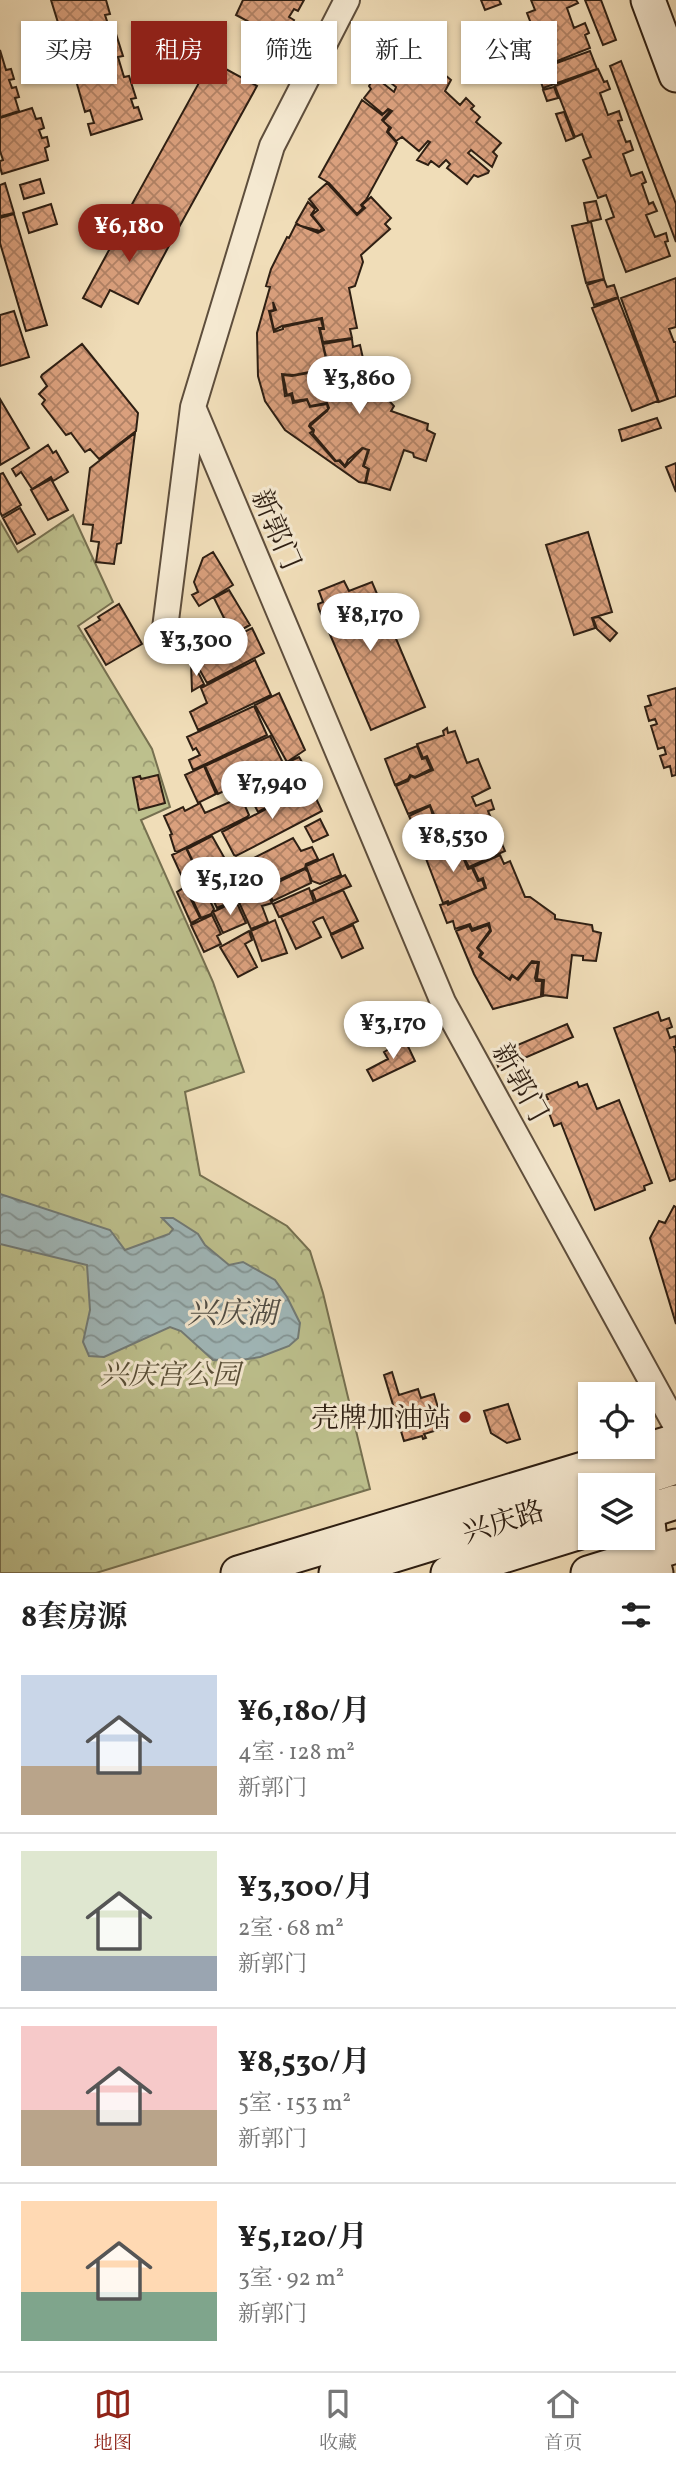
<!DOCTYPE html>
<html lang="zh">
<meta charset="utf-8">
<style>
:root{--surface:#fff;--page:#f6f6f6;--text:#222;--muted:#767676;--line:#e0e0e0;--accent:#8f2418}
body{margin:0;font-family:Vollkorn,"Noto Serif SC",serif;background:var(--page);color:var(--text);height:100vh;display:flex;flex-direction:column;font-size:26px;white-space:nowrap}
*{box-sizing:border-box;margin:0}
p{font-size:23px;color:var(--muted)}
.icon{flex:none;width:38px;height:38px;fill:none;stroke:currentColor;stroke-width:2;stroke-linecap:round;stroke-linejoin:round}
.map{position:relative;height:1573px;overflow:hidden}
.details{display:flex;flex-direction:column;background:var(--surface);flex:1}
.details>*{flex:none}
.guide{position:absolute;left:21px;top:21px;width:635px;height:63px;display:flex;gap:14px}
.tools{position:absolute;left:578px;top:1382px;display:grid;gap:14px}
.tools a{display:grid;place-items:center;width:77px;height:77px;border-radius:0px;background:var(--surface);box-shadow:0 2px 5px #0004;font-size:35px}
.price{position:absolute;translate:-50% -60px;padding:0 16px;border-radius:24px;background:#fff;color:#222;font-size:23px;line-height:46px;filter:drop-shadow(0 2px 4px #0008)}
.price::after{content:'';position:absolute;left:50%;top:42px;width:21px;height:16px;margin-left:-10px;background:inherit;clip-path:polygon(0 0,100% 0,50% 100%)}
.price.current{background:var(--accent);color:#fff}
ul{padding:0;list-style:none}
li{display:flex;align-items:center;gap:21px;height:175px;padding:0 21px}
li+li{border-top:2px solid var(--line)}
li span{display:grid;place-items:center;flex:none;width:196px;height:140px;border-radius:0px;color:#555}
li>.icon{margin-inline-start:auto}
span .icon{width:84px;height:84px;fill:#fffc;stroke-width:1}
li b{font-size:30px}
h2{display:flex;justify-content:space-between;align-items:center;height:84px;padding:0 21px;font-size:30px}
.chip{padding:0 24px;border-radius:0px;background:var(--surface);box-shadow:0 2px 5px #0004;font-size:24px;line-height:63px}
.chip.current{background:var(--accent);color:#fff}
.tabs{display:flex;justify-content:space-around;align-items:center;height:98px;border-top:2px solid var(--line);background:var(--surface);font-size:19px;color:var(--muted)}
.tabs a{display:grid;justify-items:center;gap:4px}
.tabs .current{color:var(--accent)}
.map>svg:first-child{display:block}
</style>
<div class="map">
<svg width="676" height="1573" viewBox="0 0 676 1573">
<defs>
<pattern id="park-crowns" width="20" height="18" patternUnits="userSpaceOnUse" patternTransform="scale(1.75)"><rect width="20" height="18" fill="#bdc08d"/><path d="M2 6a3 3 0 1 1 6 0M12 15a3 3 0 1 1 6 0" fill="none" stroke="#9a9b72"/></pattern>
<pattern id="water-waves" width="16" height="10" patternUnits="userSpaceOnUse" patternTransform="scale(1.75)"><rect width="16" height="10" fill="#a0b8ba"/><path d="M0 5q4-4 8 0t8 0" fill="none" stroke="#839596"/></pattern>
<pattern id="building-cross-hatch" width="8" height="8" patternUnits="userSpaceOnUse" patternTransform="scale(1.75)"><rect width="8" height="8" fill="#daa07d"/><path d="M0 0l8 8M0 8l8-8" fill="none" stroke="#b18265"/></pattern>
</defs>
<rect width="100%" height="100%" fill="#f0ddb8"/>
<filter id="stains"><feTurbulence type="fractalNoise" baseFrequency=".00286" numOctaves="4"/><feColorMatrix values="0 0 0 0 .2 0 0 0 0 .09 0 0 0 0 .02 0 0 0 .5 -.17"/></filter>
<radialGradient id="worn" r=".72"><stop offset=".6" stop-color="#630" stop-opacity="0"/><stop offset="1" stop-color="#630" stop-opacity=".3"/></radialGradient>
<!-- park -->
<path fill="url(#park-crowns)" stroke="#767050" stroke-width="2" d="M 73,515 L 113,602 L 78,626 L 152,749 L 170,807 L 141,820 L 213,982 L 244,1072 L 185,1092 L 200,1175 L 287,1226 L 310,1251 L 323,1293 L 370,1489 L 96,1573 L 0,1573 L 0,521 L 18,552 Z"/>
<!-- water -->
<path fill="url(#water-waves)" stroke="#727b77" stroke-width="2" d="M 0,1194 L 110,1230 L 125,1250 L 169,1234 L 173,1229 L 162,1218 L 173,1218 L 198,1234 L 205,1245 L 229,1265 L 243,1262 L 275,1280 L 287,1297 L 300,1323 L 298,1338 L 289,1346 L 260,1357 L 235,1361 L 213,1360 L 181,1331 L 170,1327 L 104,1357 L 89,1356 L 83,1342 L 90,1310 L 87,1265 L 0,1244 Z"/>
<!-- building -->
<path fill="url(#building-cross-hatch)" stroke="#2e1f13" stroke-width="2" d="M 51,0 L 106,0 L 110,14 L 105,15 L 112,36 L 116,34 L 123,56 L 118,57 L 124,77 L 129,76 L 136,98 L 131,99 L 134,108 L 138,107 L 142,119 L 91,135 L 88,124 L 94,123 L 90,110 L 85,112 L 75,77 L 79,76 L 77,70 L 73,71 L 62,36 L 67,34 L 65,28 L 60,29 Z
M 243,0 L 304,0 L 298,11 L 294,9 L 289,17 L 294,20 L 283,40 L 236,15 Z
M 481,0 L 499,0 L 501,4 L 485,10 Z
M 531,0 L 576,0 L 578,3 L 567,8 L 574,28 L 585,23 L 589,33 L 585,35 L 590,48 L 547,65 L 527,13 L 535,10 Z
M 585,0 L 601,0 L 616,40 L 603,45 Z
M 260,29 L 277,38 L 272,47 L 257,35 Z
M 419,31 L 431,40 L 411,62 L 400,52 Z
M 0,50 L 6,70 L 11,69 L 14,79 L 9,80 L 12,88 L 16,87 L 19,97 L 15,98 L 19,111 L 0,117 Z
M 590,51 L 597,69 L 543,88 L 537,70 Z
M 397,57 L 422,77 L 433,65 L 451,80 L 445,91 L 460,105 L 466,98 L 474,106 L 471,109 L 480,117 L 476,122 L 501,143 L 493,152 L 497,156 L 492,167 L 471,150 L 468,153 L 489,171 L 488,173 L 478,177 L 474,175 L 467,184 L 447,168 L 450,164 L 446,160 L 439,167 L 431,161 L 428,165 L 417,160 L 430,142 L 428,141 L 419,151 L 402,137 L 396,141 L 388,132 L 391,128 L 383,121 L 392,111 L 388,109 L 383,114 L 364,98 L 371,89 L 369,86 L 375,77 L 394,92 L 396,87 L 380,74 Z
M 211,61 L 257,86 L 172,240 L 126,215 Z
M 621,61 L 676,204 L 676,242 L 610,66 Z
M 598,69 L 604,82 L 607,81 L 610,89 L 600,93 L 608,115 L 619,111 L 622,120 L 618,121 L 626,142 L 630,141 L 633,150 L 623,154 L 631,176 L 642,172 L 646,182 L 642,184 L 649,204 L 653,202 L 657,211 L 646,215 L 655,237 L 666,233 L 668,241 L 665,242 L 670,256 L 626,272 L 606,220 L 614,217 L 606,195 L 598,198 L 583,160 L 591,157 L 586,145 L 582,134 L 575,137 L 555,86 Z
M 554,87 L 558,98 L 547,101 L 543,90 Z
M 362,100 L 382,115 L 388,110 L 390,111 L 382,120 L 389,127 L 387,132 L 397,143 L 366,200 L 361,205 L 363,208 L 357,214 L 329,183 L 319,177 Z
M 32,108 L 36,119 L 41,118 L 44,128 L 39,130 L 42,138 L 47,137 L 49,146 L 45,148 L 48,160 L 2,174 L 0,167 L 0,161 L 3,160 L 0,151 L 0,118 Z
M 564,112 L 574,138 L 566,141 L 556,114 Z
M 40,179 L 44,193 L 24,199 L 20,185 Z
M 5,183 L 14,213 L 0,216 L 0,185 Z
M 327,183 L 357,215 L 365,208 L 362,205 L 371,197 L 391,218 L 385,224 L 390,229 L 361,255 L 363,262 L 355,286 L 349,288 L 357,328 L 350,329 L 352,338 L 323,342 L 320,329 L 324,329 L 322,318 L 282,326 L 274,330 L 270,312 L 276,310 L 273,302 L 274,310 L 269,311 L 274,332 L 283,329 L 283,327 L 321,319 L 323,328 L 319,328 L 326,359 L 329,358 L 330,368 L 294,375 L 282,374 L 285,396 L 291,395 L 293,403 L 307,400 L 310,407 L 327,404 L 328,409 L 310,424 L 309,426 L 313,431 L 310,433 L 335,461 L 339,461 L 345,467 L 363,448 L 368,450 L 363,466 L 368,469 L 365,483 L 359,482 L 285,430 L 265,401 L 258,376 L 257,333 L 270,287 L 266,286 L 271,269 L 287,237 L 289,238 L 296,224 L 318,233 L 324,230 L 312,215 L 318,210 L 309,199 Z
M 596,201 L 601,219 L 588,222 L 584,203 Z
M 308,202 L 315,209 L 311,215 L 322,228 L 320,231 L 301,226 L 296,223 Z
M 51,204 L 57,224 L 29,233 L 23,213 Z
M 14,214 L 47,325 L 26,331 L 0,243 L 0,218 Z
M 127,217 L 171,240 L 171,242 L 138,304 L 110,290 L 101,307 L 83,298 Z
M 591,222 L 604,279 L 586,283 L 572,226 Z
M 676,278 L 676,327 L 669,329 L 674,342 L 676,342 L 676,396 L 659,402 L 621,298 Z
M 604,279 L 607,287 L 614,285 L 618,297 L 594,305 L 587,285 Z
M 618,298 L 658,401 L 632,411 L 592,308 Z
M 14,311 L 29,357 L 0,366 L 0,315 Z
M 352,339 L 353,347 L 360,345 L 369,385 L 374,384 L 394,406 L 391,411 L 428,424 L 427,430 L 435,434 L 426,461 L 414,457 L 413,453 L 404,450 L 390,490 L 366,483 L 369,469 L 364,466 L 369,450 L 362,448 L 348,460 L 345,466 L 340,460 L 336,461 L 313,434 L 314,430 L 310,426 L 327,411 L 329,408 L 327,403 L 310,406 L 307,399 L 294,401 L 292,393 L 287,395 L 283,375 L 292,376 L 332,369 L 331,359 L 326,357 L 323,344 Z
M 82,344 L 138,413 L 136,431 L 99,459 L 90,449 L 85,452 L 71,433 L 66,435 L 42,404 L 45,400 L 39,394 L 47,386 L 41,377 L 42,375 Z
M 0,399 L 29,448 L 0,465 Z
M 657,418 L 661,428 L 622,441 L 619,430 Z
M 135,433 L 121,543 L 117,544 L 114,564 L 96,562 L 99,542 L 91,541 L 93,525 L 83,524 L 90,468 Z
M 48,445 L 53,453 L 56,451 L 68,472 L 53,481 L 51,477 L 32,489 L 21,472 L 16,476 L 12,469 Z
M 676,463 L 676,492 L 666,467 Z
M 3,473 L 21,505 L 2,516 L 0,512 L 0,474 Z
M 51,479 L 68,510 L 48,520 L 31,490 Z
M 20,508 L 35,534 L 17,544 L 3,518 Z
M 588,532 L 612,612 L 592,618 L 595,628 L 574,635 L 546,545 Z
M 213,552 L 233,585 L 199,606 L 192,595 L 198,592 L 194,582 L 203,558 Z
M 344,581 L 349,591 L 372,582 L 425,707 L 371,730 L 319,609 L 318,604 L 323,602 L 319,591 Z
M 229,590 L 250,625 L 209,647 L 207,642 L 227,631 L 221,620 L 224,618 L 214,598 Z
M 119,604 L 142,644 L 106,665 L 85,629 L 100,620 L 98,617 Z
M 599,617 L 617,633 L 610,641 L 597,629 L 593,618 Z
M 252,628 L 264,653 L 207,683 L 193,658 Z
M 255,660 L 271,695 L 198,730 L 190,712 L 207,703 L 201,688 Z
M 191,662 L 193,662 L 204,684 L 192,691 Z
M 676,688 L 676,775 L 672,776 L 670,766 L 664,768 L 660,756 L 666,754 L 664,747 L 658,749 L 651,726 L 657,724 L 655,719 L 649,721 L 645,707 L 651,705 L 648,696 Z
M 279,693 L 305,750 L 287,762 L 255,705 Z
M 254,706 L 267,735 L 193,770 L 189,760 L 200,755 L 196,748 L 193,750 L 187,737 Z
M 447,728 L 448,733 L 455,731 L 467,763 L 478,759 L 490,788 L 472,797 L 476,806 L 491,800 L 494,809 L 488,811 L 505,851 L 469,867 L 463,856 L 468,853 L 462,840 L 444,846 L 441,852 L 437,850 L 425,855 L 413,827 L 435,817 L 430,805 L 408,814 L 396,786 L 408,781 L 411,776 L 415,778 L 433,770 L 427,756 L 423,758 L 417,744 L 444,735 L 443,731 Z
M 270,736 L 283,763 L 218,794 L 205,766 Z
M 417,746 L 422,759 L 426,758 L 431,769 L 415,777 L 410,775 L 408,779 L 395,785 L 385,759 Z
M 299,757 L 314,783 L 258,812 L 248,793 L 282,776 L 278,767 Z
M 204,766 L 216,794 L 198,803 L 185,775 Z
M 158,775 L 165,803 L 139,810 L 133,778 L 140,776 L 141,779 Z
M 310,786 L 322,811 L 236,856 L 234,855 L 222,832 Z
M 241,797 L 249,815 L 247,817 L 177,852 L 175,851 L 170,835 L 172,834 L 164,816 L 183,807 L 185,811 L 200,803 L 205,813 Z
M 430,806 L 433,816 L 413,825 L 409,816 Z
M 320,819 L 328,835 L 313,842 L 305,827 Z
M 212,836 L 229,866 L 202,880 L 187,849 Z
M 293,838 L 301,851 L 312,847 L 318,859 L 306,864 L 305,868 L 217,908 L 205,883 Z
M 461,841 L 467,853 L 462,855 L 468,869 L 472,868 L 478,881 L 482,880 L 485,888 L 449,903 L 448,901 L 443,903 L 425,856 L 438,851 L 442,853 L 444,848 Z
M 186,848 L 201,880 L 188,888 L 201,882 L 214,909 L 211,914 L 201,918 L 172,855 Z
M 333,854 L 341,875 L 320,884 L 312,881 L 306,866 Z
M 500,855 L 504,864 L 510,861 L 525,897 L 530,897 L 555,915 L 555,919 L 592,925 L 593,931 L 601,933 L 596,961 L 583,960 L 583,956 L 572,955 L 567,998 L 543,995 L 544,980 L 537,979 L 539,962 L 532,961 L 517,979 L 512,975 L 509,979 L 480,957 L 483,953 L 478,948 L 491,931 L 489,923 L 472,929 L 470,924 L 455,929 L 453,921 L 447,923 L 440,905 L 447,903 L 448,905 L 486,888 L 483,878 L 479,880 L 473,867 Z
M 305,869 L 308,872 L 311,883 L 273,901 L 266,888 Z
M 345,875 L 351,886 L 316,901 L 312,891 Z
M 185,887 L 200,918 L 191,923 L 177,892 Z
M 265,888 L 272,903 L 262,906 L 268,922 L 251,929 L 238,900 Z
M 309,888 L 314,902 L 279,917 L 273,904 Z
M 343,890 L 358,921 L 331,934 L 323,917 L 318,919 L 313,922 L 321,937 L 296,949 L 281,917 Z
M 236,901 L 246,923 L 223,933 L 213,912 Z
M 212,915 L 221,934 L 217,936 L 221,944 L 204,952 L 191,925 Z
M 275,920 L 287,953 L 262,961 L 251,931 Z
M 353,925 L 363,948 L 342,958 L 331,935 Z
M 488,925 L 490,930 L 477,948 L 481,952 L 479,957 L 510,980 L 512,976 L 518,980 L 531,963 L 538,963 L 535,978 L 536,981 L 542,981 L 541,995 L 543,996 L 493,1009 L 474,974 L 456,931 L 469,926 L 472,931 Z
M 249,931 L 252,940 L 245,944 L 257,967 L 238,977 L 220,947 Z
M 658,1012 L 661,1021 L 669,1018 L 672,1027 L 667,1029 L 670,1038 L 675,1036 L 676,1038 L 676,1047 L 674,1047 L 676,1053 L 676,1179 L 670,1181 L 614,1028 Z
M 567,1024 L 573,1037 L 499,1069 L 494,1055 Z
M 405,1040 L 415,1061 L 373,1081 L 367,1070 L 388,1059 L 384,1052 Z
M 577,1082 L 579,1087 L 587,1084 L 597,1109 L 619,1100 L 652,1183 L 644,1186 L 645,1190 L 595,1210 L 561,1123 L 554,1126 L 544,1100 L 548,1099 L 546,1095 Z
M 674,1206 L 676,1207 L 676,1324 L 650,1238 L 659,1221 L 665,1223 Z
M 392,1372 L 399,1395 L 418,1389 L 421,1398 L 434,1394 L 444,1428 L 424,1434 L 426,1438 L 423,1439 L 422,1436 L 404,1441 L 384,1375 Z
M 508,1404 L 520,1439 L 507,1443 L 491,1433 L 484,1411 Z"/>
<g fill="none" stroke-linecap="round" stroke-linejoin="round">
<defs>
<path id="street" d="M 193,407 L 443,1002 L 676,1426
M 163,644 L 193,407 L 272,146 L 347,0"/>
<path id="secondary" d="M 648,0 L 676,75
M 618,1486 L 676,1467
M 642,1489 C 650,1517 648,1545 656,1573
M 642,1513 L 676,1502
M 238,1573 L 676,1441
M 336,1573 L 590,1495
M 448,1573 L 590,1529
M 588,1573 L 676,1546"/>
</defs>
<!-- street casing -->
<use href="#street" stroke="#5e4e3c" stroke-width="28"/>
<!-- secondary casing -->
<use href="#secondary" stroke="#2e1f13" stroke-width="37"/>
<!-- street -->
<use href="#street" stroke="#f5e9d1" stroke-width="24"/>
<!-- secondary -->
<use href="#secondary" stroke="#f5e9d1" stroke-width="33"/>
</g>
<!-- markers -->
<circle fill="#8f2418" stroke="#f5e9d1" stroke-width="2.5" cx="465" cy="1417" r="7"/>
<g text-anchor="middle" stroke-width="6" stroke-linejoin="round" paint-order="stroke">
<!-- street labels -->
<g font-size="28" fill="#2e1f13" stroke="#f5e9d1">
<text transform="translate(277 529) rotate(67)" y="10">新郭门</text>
<text transform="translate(521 1082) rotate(61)" y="10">新郭门</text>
<text transform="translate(503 1521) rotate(-17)" y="10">兴庆路</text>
</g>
<!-- park labels -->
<g font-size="28" font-style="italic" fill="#594f38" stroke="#f5e9d1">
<text x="170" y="1384">兴庆宫公园</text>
</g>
<!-- poi labels -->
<g font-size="28" fill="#2e1f13" stroke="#f5e9d1" text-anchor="end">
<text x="451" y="1427">壳牌加油站</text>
</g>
<!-- water labels -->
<g font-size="30" font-style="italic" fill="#504d45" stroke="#f5e9d1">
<text x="232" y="1323">兴庆湖</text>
</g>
</g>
<rect width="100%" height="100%" filter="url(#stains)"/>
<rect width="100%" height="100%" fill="url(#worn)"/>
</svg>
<div class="tools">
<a><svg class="icon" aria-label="locate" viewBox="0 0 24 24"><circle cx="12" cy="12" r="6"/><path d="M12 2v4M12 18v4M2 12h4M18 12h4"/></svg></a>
<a><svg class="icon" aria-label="layers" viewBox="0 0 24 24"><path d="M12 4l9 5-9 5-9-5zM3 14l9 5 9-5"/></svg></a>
</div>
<b class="price current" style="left:129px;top:264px">¥6,180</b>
<b class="price" style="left:359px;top:416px">¥3,860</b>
<b class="price" style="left:370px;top:653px">¥8,170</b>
<b class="price" style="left:196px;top:678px">¥3,300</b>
<b class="price" style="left:272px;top:821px">¥7,940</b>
<b class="price" style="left:453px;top:874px">¥8,530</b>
<b class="price" style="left:230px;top:917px">¥5,120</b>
<b class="price" style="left:393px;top:1061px">¥3,170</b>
<div class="guide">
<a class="chip">买房</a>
<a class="chip current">租房</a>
<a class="chip">筛选</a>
<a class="chip">新上</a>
<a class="chip">公寓</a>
</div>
</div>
<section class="details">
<h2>8套房源<svg class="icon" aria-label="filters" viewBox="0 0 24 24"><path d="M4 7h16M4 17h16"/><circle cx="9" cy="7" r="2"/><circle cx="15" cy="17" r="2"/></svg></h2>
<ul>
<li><span style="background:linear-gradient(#c9d6e8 65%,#b9a48a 0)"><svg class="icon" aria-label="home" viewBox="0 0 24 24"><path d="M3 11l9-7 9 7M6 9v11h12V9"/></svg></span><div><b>¥6,180/月</b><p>4室 · 128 m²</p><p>新郭门</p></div></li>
<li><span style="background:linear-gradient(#dfe7d0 75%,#9aa5b1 0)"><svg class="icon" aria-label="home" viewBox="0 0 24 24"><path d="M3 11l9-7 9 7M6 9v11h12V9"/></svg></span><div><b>¥3,300/月</b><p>2室 · 68 m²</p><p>新郭门</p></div></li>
<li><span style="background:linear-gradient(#f6c9c9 60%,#b9a48a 0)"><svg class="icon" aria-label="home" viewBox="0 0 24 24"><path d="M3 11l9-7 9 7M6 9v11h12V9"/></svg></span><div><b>¥8,530/月</b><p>5室 · 153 m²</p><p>新郭门</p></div></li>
<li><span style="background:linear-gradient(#ffd9b3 65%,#7fa58c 0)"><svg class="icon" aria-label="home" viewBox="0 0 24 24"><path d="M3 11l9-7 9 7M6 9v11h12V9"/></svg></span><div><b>¥5,120/月</b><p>3室 · 92 m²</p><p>新郭门</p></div></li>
</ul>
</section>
<nav class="tabs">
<a class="current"><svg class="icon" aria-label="map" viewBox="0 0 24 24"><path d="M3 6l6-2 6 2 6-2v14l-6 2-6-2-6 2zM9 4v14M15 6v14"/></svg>地图</a>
<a><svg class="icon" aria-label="saved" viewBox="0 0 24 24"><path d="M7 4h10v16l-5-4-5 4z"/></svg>收藏</a>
<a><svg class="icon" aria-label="home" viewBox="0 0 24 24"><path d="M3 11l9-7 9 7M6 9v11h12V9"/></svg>首页</a>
</nav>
